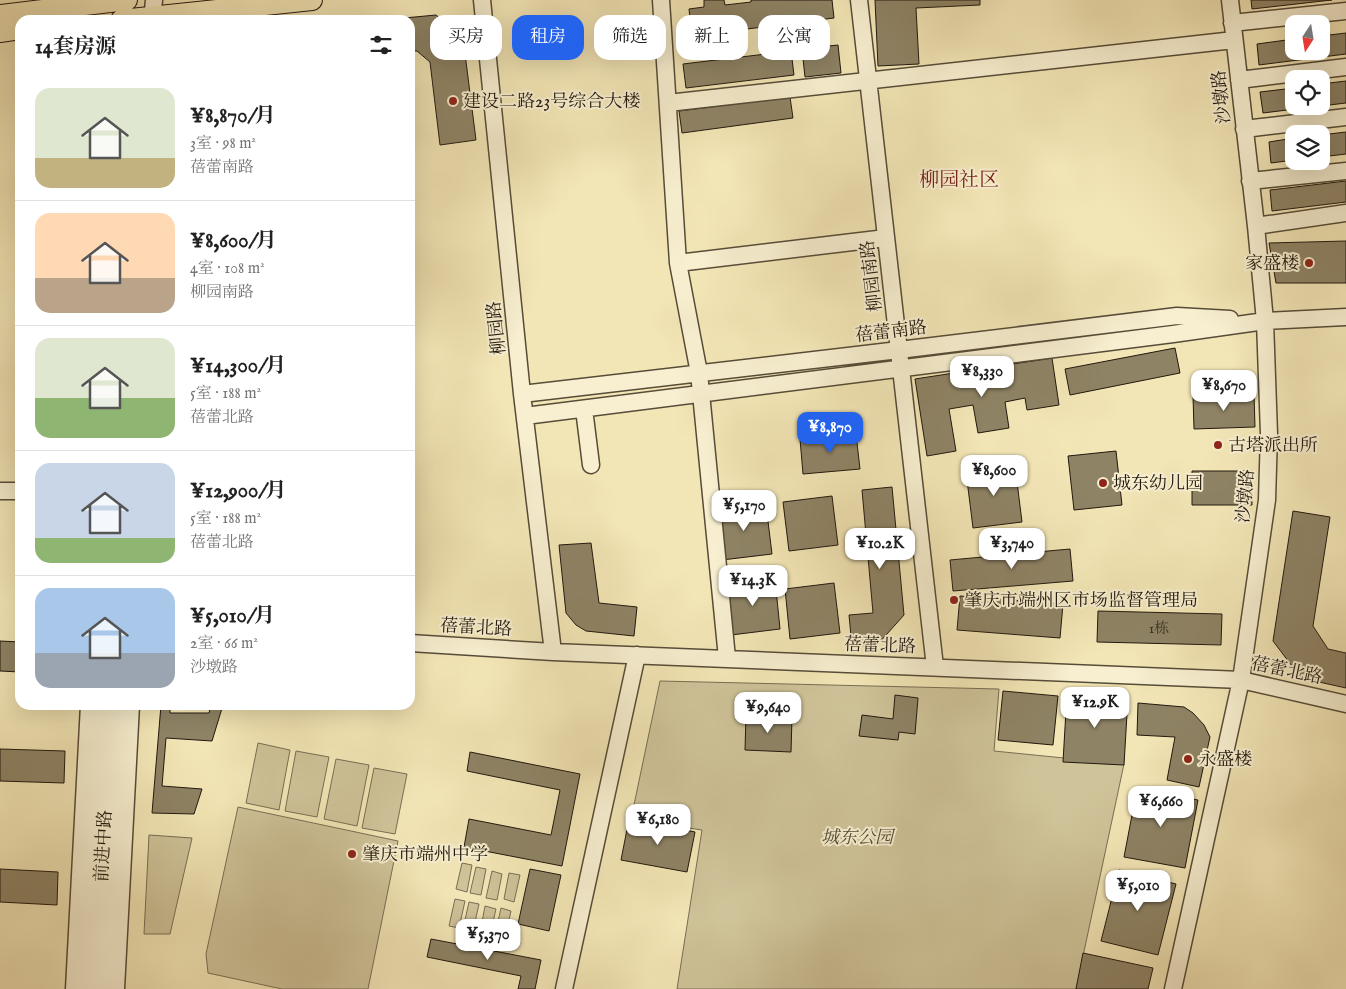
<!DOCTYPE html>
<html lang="zh">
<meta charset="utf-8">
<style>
:root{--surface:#fff;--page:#f6f6f6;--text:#222;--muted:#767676;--line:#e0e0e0;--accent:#2563eb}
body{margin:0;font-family:"IM FELL English","Noto Serif SC",serif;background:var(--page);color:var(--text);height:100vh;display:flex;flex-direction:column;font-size:19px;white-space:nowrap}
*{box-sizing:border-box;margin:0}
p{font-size:16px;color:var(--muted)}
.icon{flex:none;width:28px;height:28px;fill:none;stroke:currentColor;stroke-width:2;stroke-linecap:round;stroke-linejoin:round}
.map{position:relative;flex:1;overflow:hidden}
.details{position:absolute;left:15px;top:15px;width:400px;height:695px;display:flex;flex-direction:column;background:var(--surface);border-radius:15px;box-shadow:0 5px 20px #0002}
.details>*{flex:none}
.top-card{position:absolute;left:430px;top:15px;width:475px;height:45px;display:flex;gap:10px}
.needle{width:32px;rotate:192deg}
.fabs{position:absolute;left:1285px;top:15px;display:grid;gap:10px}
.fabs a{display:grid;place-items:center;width:45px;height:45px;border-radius:10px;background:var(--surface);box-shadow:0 5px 20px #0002;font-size:25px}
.price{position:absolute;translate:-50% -42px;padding:0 11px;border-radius:10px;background:#fff;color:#222;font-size:16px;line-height:32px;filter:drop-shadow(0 1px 2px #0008)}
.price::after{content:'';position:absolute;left:50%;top:30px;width:15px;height:11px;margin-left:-8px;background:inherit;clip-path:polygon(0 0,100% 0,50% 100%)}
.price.active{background:var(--accent);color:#fff}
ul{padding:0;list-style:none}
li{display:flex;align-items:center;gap:15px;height:125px;padding:0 20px}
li+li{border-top:1px solid var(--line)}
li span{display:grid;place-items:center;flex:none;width:140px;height:100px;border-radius:15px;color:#555}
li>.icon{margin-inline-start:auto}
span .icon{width:60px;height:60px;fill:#fffc;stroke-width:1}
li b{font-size:21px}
h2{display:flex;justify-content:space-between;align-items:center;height:60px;padding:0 20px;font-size:21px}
.chip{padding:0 18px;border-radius:15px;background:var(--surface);box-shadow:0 5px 20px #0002;font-size:18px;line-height:45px}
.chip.active{background:var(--accent);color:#fff}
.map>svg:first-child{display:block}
</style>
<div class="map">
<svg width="1346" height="989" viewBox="0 0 1346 989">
<rect width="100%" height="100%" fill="#f3e6b6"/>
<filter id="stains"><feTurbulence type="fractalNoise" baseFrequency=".004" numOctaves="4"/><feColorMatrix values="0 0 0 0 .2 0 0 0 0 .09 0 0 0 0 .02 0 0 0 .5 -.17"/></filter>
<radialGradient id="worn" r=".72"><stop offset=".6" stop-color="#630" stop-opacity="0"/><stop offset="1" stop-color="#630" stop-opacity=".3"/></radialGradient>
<!-- green -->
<path fill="#cfc399" stroke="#786e54" d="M 660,681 L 999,689 L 994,751 L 1124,764 L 1076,989 L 677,989 L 702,830 L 631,819 Z
M 258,743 L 290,750 L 279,810 L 246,803 Z
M 296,751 L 329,757 L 317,817 L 285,811 Z
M 336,759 L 369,765 L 357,826 L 324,819 Z
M 374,768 L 407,774 L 395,834 L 362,828 Z
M 238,807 L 398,841 L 368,989 L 282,989 L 208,973 L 206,954 Z
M 149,835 L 192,838 L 170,934 L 144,934 Z
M 462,863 L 472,865 L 467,892 L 456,889 Z
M 476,867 L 486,869 L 481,895 L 470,893 Z
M 492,871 L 502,874 L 497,900 L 486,898 Z
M 509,873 L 520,875 L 514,902 L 504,899 Z
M 455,899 L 465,901 L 459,928 L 449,926 Z
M 469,902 L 479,904 L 473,931 L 463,929 Z
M 485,906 L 496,909 L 490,935 L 480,933 Z
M 501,908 L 511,911 L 505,938 L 495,935 Z"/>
<!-- building -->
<path fill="#8e8365" stroke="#21180e" d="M 704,0 L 724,0 L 725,5 L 751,2 L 751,0 L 832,0 L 834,18 L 692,36 L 689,9 L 704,7 Z
M 875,0 L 980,0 L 980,5 L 916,8 L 919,64 L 878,66 Z
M 1251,0 L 1332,0 L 1252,9 Z
M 436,15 L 463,38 L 476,140 L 440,145 L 430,62 L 417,51 L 410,51 L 410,20 L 383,20 Z
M 1346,33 L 1346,54 L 1259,65 L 1257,44 L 1294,39 L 1294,51 L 1321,51 L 1321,36 Z
M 838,45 L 841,73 L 805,77 L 802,49 Z
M 791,51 L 794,75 L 686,88 L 683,64 Z
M 1346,81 L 1346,103 L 1321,106 L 1321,84 Z
M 1294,88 L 1294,106 L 1319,106 L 1263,113 L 1260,92 Z
M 790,97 L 793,118 L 682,133 L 679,111 Z
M 1346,132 L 1346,154 L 1321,157 L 1321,135 Z
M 1294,138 L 1294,160 L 1271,163 L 1269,142 Z
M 1346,181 L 1346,202 L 1272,211 L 1270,190 Z
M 1346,241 L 1346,283 L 1276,283 L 1269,243 Z
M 1175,348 L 1180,373 L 1070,395 L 1065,369 Z
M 1052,358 L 1059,405 L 1027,410 L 1025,398 L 1005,402 L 1009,428 L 978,433 L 973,405 L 949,409 L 956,451 L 927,456 L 915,379 Z
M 1254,394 L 1255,427 L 1194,429 L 1193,396 Z
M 856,434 L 860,469 L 803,474 L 800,439 Z
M 1116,451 L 1122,505 L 1074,510 L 1068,456 Z
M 1015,466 L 1022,522 L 973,528 L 966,472 Z
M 1192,471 L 1251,471 L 1252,505 L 1192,505 Z
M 892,487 L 904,615 L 878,644 L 852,647 L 849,615 L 873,613 L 862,490 Z
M 832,496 L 838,545 L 789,551 L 783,502 Z
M 766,505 L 772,554 L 722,560 L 716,511 Z
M 1293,511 L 1330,517 L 1313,626 L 1328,649 L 1346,653 L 1346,688 L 1301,678 L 1273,641 Z
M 591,543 L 599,603 L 637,607 L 634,636 L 586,631 L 576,625 L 566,613 L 559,545 Z
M 1070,549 L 1073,581 L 953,591 L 950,560 Z
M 775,579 L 780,629 L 731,635 L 725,585 Z
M 834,583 L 840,633 L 790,639 L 785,589 Z
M 960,596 L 1063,604 L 1060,638 L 957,630 Z
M 1098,611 L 1222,614 L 1221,645 L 1097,642 Z
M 0,641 L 20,642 L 20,672 L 0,671 Z
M 1003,691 L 1058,696 L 1053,745 L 998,740 Z
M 1067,693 L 1128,697 L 1124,765 L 1063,762 Z
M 895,695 L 918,698 L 915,734 L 899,732 L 898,740 L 859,736 L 862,715 L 893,719 Z
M 1138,703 L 1184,707 L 1193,713 L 1204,725 L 1210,737 L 1199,787 L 1167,780 L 1175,737 L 1137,735 Z
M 161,705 L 170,705 L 170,713 L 209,713 L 211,705 L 223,705 L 212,741 L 166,738 L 162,786 L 202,789 L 194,814 L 152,813 Z
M 746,715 L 792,717 L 791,752 L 745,750 Z
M 0,749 L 65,751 L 64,783 L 0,781 Z
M 470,752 L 580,774 L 562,866 L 464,847 L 469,819 L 551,835 L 560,790 L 467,771 Z
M 1137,789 L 1198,800 L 1185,868 L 1124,857 Z
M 629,819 L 695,832 L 687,872 L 621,860 Z
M 0,869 L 58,872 L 57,905 L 0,902 Z
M 530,869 L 561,875 L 549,931 L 518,924 Z
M 1119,870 L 1176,884 L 1158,955 L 1101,941 Z
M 431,939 L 541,960 L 535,989 L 518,989 L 521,976 L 427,957 Z
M 1083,953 L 1153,968 L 1148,989 L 1076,989 Z"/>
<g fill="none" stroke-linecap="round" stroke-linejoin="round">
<defs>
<path id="minor" d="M 482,0 L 522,394 L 553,652
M 661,0 L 678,263 L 699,373 L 727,658
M 859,0 L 935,667
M 152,20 L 154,0
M 1232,23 L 1346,11
M 1239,80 L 1346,67
M 668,103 L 1234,40
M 1244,129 L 1346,117
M 1250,181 L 1346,171
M 1256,226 L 1346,213
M 678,263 L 886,238
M 522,394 L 899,350 L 1177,316 L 1230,319
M 584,409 L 591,465
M 525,416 L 1173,334 L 1265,321 L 1346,317
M 0,491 L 20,491
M 410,643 L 553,652 L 1241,680 L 1346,704
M 74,989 L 89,705
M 87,989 L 101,705
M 103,989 L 117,705
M 116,989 L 131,705
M 564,989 L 637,655
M 1173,989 L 1241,680 L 1267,500 L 1269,434 L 1265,321 L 1256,226 L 1230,0"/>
<path id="major" d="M 0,15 L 127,0
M 121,20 L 312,0
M 0,32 L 20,29"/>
</defs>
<!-- minor casing -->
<use href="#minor" stroke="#564c38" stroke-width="19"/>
<!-- major casing -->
<use href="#major" stroke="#21180e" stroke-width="22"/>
<!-- minor -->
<use href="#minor" stroke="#f7efd0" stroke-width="16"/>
<!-- major -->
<use href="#major" stroke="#f3e6b6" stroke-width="20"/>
</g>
<!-- markers -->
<g fill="#8f2418" stroke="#f7efd0" stroke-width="2">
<circle cx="453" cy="101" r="5"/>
<circle cx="1309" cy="263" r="5"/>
<circle cx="1218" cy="445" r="5"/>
<circle cx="1103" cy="483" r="5"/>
<circle cx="954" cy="600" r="5"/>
<circle cx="1188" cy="759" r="5"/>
<circle cx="352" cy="854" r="5"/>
</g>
<g text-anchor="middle" stroke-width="4" stroke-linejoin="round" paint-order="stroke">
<!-- number labels -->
<g font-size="15" fill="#3c3324">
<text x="1159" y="633">1栋</text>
</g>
<!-- street labels -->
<g font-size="18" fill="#21180e" stroke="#f7efd0">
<text transform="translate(1221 97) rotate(-96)" y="6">沙墩路</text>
<text transform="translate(871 276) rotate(-97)" y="6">柳园南路</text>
<text transform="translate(496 328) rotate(-96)" y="6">柳园路</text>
<text transform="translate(891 331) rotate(-7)" y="6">蓓蕾南路</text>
<text transform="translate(1245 496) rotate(-85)" y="6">沙墩路</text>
<text transform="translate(476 627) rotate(3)" y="6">蓓蕾北路</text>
<text transform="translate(880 645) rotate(2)" y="6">蓓蕾北路</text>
<text transform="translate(1287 670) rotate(12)" y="6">蓓蕾北路</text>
<text transform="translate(103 846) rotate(-87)" y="6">前进中路</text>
</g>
<!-- poi labels -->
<g font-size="18" fill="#21180e" stroke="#f7efd0" text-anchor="start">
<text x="463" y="107">建设二路23号综合大楼</text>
<text x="1299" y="269" text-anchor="end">家盛楼</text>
<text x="1228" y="451">古塔派出所</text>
<text x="1113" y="489">城东幼儿园</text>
<text x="964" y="606">肇庆市端州区市场监督管理局</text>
<text x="1198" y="765">永盛楼</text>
<text x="362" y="860">肇庆市端州中学</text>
</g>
<!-- park labels -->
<g font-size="18" font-style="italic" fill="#554b38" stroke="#f7efd0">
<text x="857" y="843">城东公园</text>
</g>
<!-- quarter labels -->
<g font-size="20" fill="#7a1f14" stroke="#f7efd0">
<text x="959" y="186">柳园社区</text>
</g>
</g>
<rect width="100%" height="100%" filter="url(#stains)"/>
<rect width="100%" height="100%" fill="url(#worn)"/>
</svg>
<div class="fabs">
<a><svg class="needle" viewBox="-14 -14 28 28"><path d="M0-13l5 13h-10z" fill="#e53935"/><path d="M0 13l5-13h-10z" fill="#767676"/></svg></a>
<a><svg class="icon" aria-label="locate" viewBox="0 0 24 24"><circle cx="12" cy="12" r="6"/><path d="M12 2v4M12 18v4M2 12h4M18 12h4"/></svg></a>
<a><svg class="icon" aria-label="layers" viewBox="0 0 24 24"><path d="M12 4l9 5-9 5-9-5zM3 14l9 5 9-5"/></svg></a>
</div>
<b class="price" style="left:982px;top:398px">¥8,330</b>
<b class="price" style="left:1224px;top:412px">¥8,670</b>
<b class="price active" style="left:830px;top:454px">¥8,870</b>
<b class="price" style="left:994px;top:497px">¥8,600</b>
<b class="price" style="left:744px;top:532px">¥5,170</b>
<b class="price" style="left:880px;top:570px">¥10.2K</b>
<b class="price" style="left:1012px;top:570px">¥3,740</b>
<b class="price" style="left:753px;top:607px">¥14.3K</b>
<b class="price" style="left:1095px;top:729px">¥12.9K</b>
<b class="price" style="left:768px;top:734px">¥9,640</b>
<b class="price" style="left:1161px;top:828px">¥6,660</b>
<b class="price" style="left:658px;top:846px">¥6,180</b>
<b class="price" style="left:1138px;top:912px">¥5,010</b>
<b class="price" style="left:488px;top:961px">¥5,370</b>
<div class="top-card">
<a class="chip">买房</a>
<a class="chip active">租房</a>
<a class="chip">筛选</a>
<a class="chip">新上</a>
<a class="chip">公寓</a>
</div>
<section class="details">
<h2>14套房源<svg class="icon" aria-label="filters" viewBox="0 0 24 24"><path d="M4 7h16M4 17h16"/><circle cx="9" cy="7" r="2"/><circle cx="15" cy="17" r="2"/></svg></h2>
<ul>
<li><span style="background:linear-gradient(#dfe7d0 70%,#c2b280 0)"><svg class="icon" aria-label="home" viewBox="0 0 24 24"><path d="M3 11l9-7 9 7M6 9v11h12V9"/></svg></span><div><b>¥8,870/月</b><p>3室 · 98 m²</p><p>蓓蕾南路</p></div></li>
<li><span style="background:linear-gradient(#ffd9b3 65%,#b9a48a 0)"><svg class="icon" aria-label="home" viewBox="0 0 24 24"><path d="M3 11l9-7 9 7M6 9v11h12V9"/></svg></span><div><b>¥8,600/月</b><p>4室 · 108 m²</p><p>柳园南路</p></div></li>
<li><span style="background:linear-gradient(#dfe7d0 60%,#8fb573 0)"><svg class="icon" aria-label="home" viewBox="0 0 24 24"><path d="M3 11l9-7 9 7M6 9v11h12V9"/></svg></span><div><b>¥14,300/月</b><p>5室 · 188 m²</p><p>蓓蕾北路</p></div></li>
<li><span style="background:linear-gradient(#c9d6e8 75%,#8fb573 0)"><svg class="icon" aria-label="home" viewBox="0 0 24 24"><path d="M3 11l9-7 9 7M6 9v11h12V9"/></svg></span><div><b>¥12,900/月</b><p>5室 · 188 m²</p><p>蓓蕾北路</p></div></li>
<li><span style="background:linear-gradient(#a9c7e8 65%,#9aa5b1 0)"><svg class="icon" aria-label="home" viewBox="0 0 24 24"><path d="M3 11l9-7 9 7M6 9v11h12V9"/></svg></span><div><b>¥5,010/月</b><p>2室 · 66 m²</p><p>沙墩路</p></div></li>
</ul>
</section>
</div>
